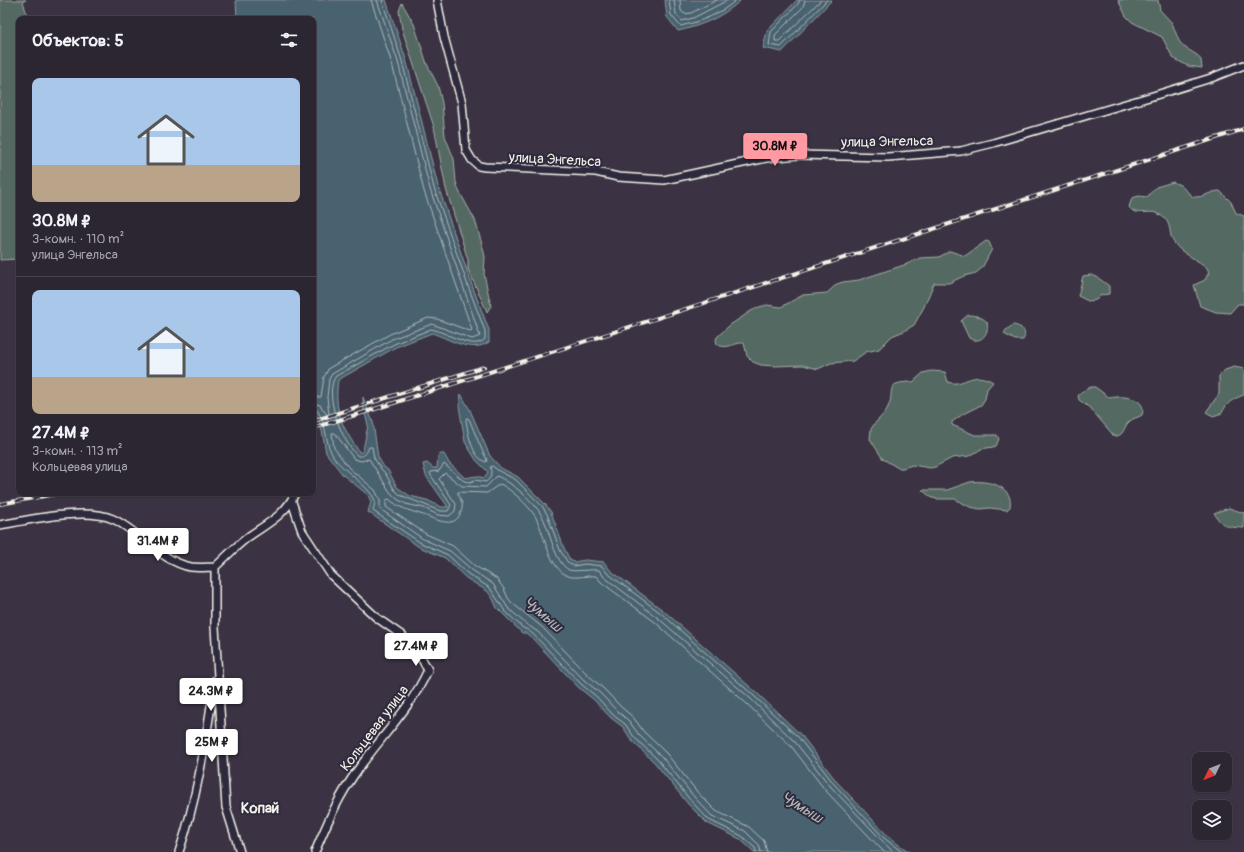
<!DOCTYPE html>
<html lang="ru">
<meta charset="utf-8">
<style>
:root{--surface:#2c2632;--page:#38323e;--text:#f1f3f6;--muted:#a6a5ac;--line:#48434d;--accent:#ff9aa2}
body{margin:0;font-family:Pangolin,sans-serif;background:var(--page);color:var(--text);height:100vh;display:flex;flex-direction:column;font-size:15px;white-space:nowrap}
*{box-sizing:border-box;margin:0}
p{font-size:13px;color:var(--muted)}
.icon{flex:none;width:22px;height:22px;fill:none;stroke:currentColor;stroke-width:2;stroke-linecap:round;stroke-linejoin:round}
.map{position:relative;flex:1;overflow:hidden}
.drawer{position:absolute;left:16px;top:16px;width:300px;height:480px;display:flex;flex-direction:column;background:var(--surface);border-radius:8px;box-shadow:0 1px 3px #0004,0 0 0 1px var(--line)}
.drawer>*{flex:none}
.needle{width:26px;rotate:227deg}
.buttons{position:absolute;left:1192px;top:752px;display:grid;gap:8px}
.buttons a{display:grid;place-items:center;width:40px;height:40px;border-radius:8px;background:var(--surface);box-shadow:0 1px 3px #0004,0 0 0 1px var(--line);font-size:20px}
.price{position:absolute;translate:-50% -34px;padding:0 9px;border-radius:4px;background:#fff;color:#222;font-size:13px;line-height:26px;filter:drop-shadow(0 1px 2px #0008)}
.price::after{content:'';position:absolute;left:50%;top:24px;width:12px;height:9px;margin-left:-6px;background:inherit;clip-path:polygon(0 0,100% 0,50% 100%)}
.price.active{background:var(--accent);color:#111}
ul{padding:0;list-style:none}
li{display:grid;align-content:center;gap:8px;height:212px;padding:0 16px}
li+li{border-top:1px solid var(--line)}
li span{display:grid;place-items:center;height:124px;border-radius:8px;color:#555}
li>.icon{margin-inline-start:auto}
span .icon{width:72px;height:72px;fill:#fffc;stroke-width:1}
li b{font-size:17px}
h2{display:flex;justify-content:space-between;align-items:center;height:48px;padding:0 16px;font-size:17px}
.map>svg:first-child{display:block}
</style>
<div class="map">
<svg width="1244" height="852" viewBox="0 0 1244 852">
<rect width="100%" height="100%" fill="#3b3343"/>
<filter id="ink" filterUnits="userSpaceOnUse"><feTurbulence type="fractalNoise" baseFrequency=".025" numOctaves="2"/><feDisplacementMap in="SourceGraphic" scale="8" xChannelSelector="R" yChannelSelector="G"/><feConvolveMatrix kernelMatrix="1 2 1 2 8 2 1 2 1" color-interpolation-filters="sRGB"/></filter>
<g filter="url(#ink)">
<!-- green -->
<path fill="#546964" stroke="#a4ada6" d="M 0,0 L 26,0 L 23,1 L 28,19 L 19,19 L 19,259 L 0,260 Z
M 1118,0 L 1158,0 L 1160,10 L 1172,23 L 1179,41 L 1184,47 L 1197,55 L 1201,60 L 1202,68 L 1188,66 L 1173,58 L 1162,37 L 1132,22 L 1126,16 Z
M 402,3 L 414,24 L 427,64 L 438,86 L 442,103 L 445,136 L 454,159 L 456,182 L 459,191 L 475,220 L 483,248 L 485,257 L 484,274 L 491,306 L 487,312 L 468,269 L 468,260 L 446,189 L 434,127 L 402,29 L 399,11 Z
M 1173,182 L 1180,185 L 1193,197 C 1204,198 1210,191 1220,191 L 1231,202 L 1236,213 L 1244,216 L 1244,304 L 1238,304 L 1230,313 L 1216,312 L 1200,306 L 1194,285 L 1205,280 L 1209,272 L 1207,268 C 1198,259 1183,255 1175,244 C 1167,235 1174,223 1160,215 C 1151,208 1136,218 1129,207 L 1132,198 L 1139,196 L 1147,197 L 1156,187 Z
M 986,241 L 989,242 L 992,249 L 982,268 L 976,273 L 964,276 L 949,283 L 934,283 L 924,307 L 914,325 L 904,331 L 892,336 L 879,349 L 866,352 L 853,361 L 831,363 L 818,369 L 803,365 L 774,366 L 761,365 L 753,362 L 747,356 L 744,343 C 734,342 726,351 717,344 L 716,340 L 717,337 L 730,325 L 751,311 L 759,307 L 767,305 L 781,307 L 803,295 L 827,293 L 837,284 L 843,282 L 859,280 L 907,264 L 920,258 L 939,257 L 950,251 L 965,256 Z
M 1091,275 L 1097,277 L 1109,286 L 1109,294 L 1101,295 L 1096,300 L 1088,301 L 1078,296 L 1083,276 Z
M 968,315 C 976,315 982,317 987,322 C 990,334 980,345 969,338 L 961,321 Z
M 1013,325 C 1021,326 1028,331 1023,340 L 1015,340 L 1004,334 L 1006,330 Z
M 1234,367 L 1244,369 L 1244,395 C 1233,399 1227,402 1222,413 L 1213,416 L 1206,412 L 1219,394 L 1219,376 L 1225,370 Z
M 931,371 L 945,372 L 948,382 C 963,388 972,369 993,382 L 987,389 L 985,399 L 981,405 L 963,414 L 952,422 L 952,425 L 975,435 L 997,435 L 999,439 L 996,446 L 993,447 L 981,449 L 970,456 L 952,458 L 935,467 L 930,468 L 912,465 L 903,468 L 898,468 L 883,459 L 870,439 L 871,429 C 875,421 883,417 887,409 C 897,392 881,382 913,382 L 923,373 Z
M 1091,387 L 1095,387 L 1110,398 C 1122,395 1148,397 1142,415 C 1138,418 1133,418 1130,421 C 1123,426 1125,437 1114,436 L 1090,408 L 1079,400 L 1078,396 L 1081,392 Z
M 970,482 C 986,480 1014,485 1010,507 L 1007,510 L 990,508 L 980,509 L 970,507 L 955,499 L 938,499 L 932,498 L 922,490 L 947,490 Z
M 1229,508 L 1244,513 L 1244,528 C 1228,527 1223,528 1214,513 Z"/>
<!-- water -->
<path fill="#496270" stroke="#8d9ba0" d="M 236,0 L 386,0 L 406,59 L 438,186 L 472,285 L 489,330 L 489,342 C 471,354 450,339 432,333 L 396,347 L 338,380 C 334,410 341,425 358,450 L 360,453 L 363,450 L 368,425 L 363,407 L 363,397 L 373,422 L 378,457 L 384,467 L 388,470 L 397,487 L 410,496 L 427,500 L 441,507 L 448,507 L 426,476 L 423,464 L 427,463 L 433,468 L 437,468 L 438,456 L 441,454 L 444,454 L 449,463 L 465,478 L 476,476 L 484,478 L 488,472 L 476,460 L 465,442 L 459,406 L 461,394 L 470,410 L 490,456 L 501,468 L 518,477 L 545,504 L 551,512 L 564,548 L 570,560 L 574,562 L 585,560 L 604,562 L 610,570 L 664,611 L 757,693 L 802,736 L 837,782 L 887,835 L 899,845 L 910,852 L 754,852 L 740,839 L 707,823 L 688,804 L 655,763 L 632,741 L 623,727 L 611,718 L 594,700 L 578,687 L 532,638 L 526,633 L 522,633 L 497,608 L 492,597 L 487,591 L 466,578 L 445,558 L 419,547 L 368,512 L 371,502 L 368,495 L 343,475 L 326,453 L 322,431 L 318,418 L 313,410 L 313,19 L 237,19 Z
M 665,0 L 741,0 C 723,17 701,26 678,31 L 667,17 Z
M 797,0 L 832,0 L 782,52 L 763,48 L 767,31 Z"/>
<g fill="none" stroke-linecap="round" stroke-linejoin="round">
<!-- shore -->
<path stroke="#b0b8b8" stroke-width="1" d="M 382,0 L 402,61 L 434,188 L 468,286 L 485,331 L 485,339 C 474,352 445,331 431,329 L 394,344 L 336,376 C 322,393 343,444 358,456 C 365,457 367,452 369,447 L 372,447 L 374,458 L 381,469 L 385,473 L 394,489 L 400,495 L 440,511 L 448,511 L 451,505 L 430,474 L 431,472 L 439,471 L 444,464 L 464,481 L 470,482 L 475,480 L 486,482 C 491,478 492,473 490,467 L 492,466 L 499,471 L 516,480 L 542,506 L 547,514 L 560,550 L 568,563 L 574,566 L 585,564 L 602,566 L 607,573 L 662,614 L 754,696 L 799,738 L 834,784 L 884,838 L 902,852
M 669,0 L 671,15 L 680,26 C 700,22 721,14 736,0
M 674,0 L 676,14 L 682,21 L 693,18 L 728,0
M 680,0 L 681,11 L 685,14 L 691,13 L 717,0
M 800,0 L 798,4 L 771,32 L 769,45 L 781,47 L 827,0
M 805,0 L 803,7 L 775,35 L 775,41 L 779,41 L 821,0
M 313,397 L 321,397 L 324,377 L 329,368 L 390,334 L 428,318 L 437,319 L 470,331 L 472,330 L 424,191 L 392,64 L 371,0
M 313,403 L 320,405 L 327,415 L 329,415 L 327,397 L 329,379 L 332,374 L 392,339 L 432,324 L 472,339 L 480,336 L 430,189 L 398,62 L 377,0
M 313,409 L 317,410 C 328,425 324,444 335,459 C 343,470 374,490 375,502 C 375,505 373,508 373,511 L 421,543 L 448,555 L 468,574 L 490,588 L 505,611 L 523,628 L 528,630 L 534,635 L 581,684 L 597,697 L 613,715 L 625,724 L 635,738 L 658,760 L 691,801 L 709,820 L 742,836 L 755,848 L 756,852
M 467,418 L 469,419 C 475,433 480,447 487,460 L 486,462 C 472,458 468,433 466,420 Z
M 761,852 L 759,845 L 745,831 L 712,816 L 695,798 L 662,757 L 639,735 L 629,721 L 617,711 L 600,693 L 584,680 L 538,632 L 526,624 L 508,608 L 493,584 L 472,570 L 450,551 L 423,539 L 380,509 L 380,500 L 375,490 L 349,468 L 334,448 L 332,433 L 335,433 L 354,459 L 361,461 L 369,459 L 390,492 L 397,499 L 406,504 L 424,508 L 438,515 L 449,516 L 455,511 L 456,504 L 439,479 L 445,473 L 462,486 L 486,487 L 497,476 C 511,482 535,502 542,516 C 550,530 554,562 569,570 C 574,572 591,569 599,570 L 604,577 L 658,618 L 751,699 L 795,742 L 831,787 L 893,852
M 767,852 L 764,841 L 749,827 L 716,811 L 699,794 L 666,753 L 644,732 L 633,717 L 621,707 L 604,689 L 588,675 L 542,627 L 512,603 L 508,598 L 504,589 L 497,579 L 475,566 L 453,546 L 426,534 L 386,507 L 386,500 L 389,499 C 399,508 408,510 420,514 C 433,517 454,532 461,512 C 464,505 461,500 458,494 L 458,492 L 487,493 L 500,484 C 510,488 533,509 537,520 C 545,536 549,568 568,576 C 576,579 587,575 596,576 L 601,582 L 655,622 L 747,704 L 791,746 L 826,791 L 884,852"/>
<defs>
<path id="minor" d="M 437,0 L 444,37 L 462,103 L 466,150 L 472,160 L 479,166 L 485,167 L 596,172 L 618,177 L 664,180 L 766,158 L 799,155 L 888,157 L 961,151 L 993,143 L 1156,95 L 1211,78 L 1244,65
M 292,502 L 302,531 L 331,575 L 377,618 L 400,634 L 416,648 L 428,670 C 412,706 382,736 359,768 C 339,795 328,821 315,852
M 0,525 C 29,520 86,507 113,519 C 139,531 162,562 191,567 C 199,568 208,567 215,567 C 226,557 236,546 248,537 C 266,524 286,515 295,493
M 215,567 L 215,627 L 226,807 L 240,852
M 179,852 C 198,796 206,738 215,680"/>
</defs>
<!-- minor casing -->
<use href="#minor" stroke="#f4f1e8" stroke-width="10"/>
<!-- minor -->
<use href="#minor" stroke="#2f2a3d" stroke-width="7"/>
<defs>
<path id="rail" d="M 313,421 L 484,367
M 313,428 L 375,409 L 1244,129
M 0,504 L 61,493"/>
</defs>
<!-- rail casing -->
<use href="#rail" stroke="#f4f1e8" stroke-width="4"/>
<!-- rail -->
<use href="#rail" stroke="#2f2a3d" stroke-width="2.5" stroke-dasharray="8" stroke-linecap="butt"/>
</g>
</g>
<g text-anchor="middle" stroke-width="4" stroke-linejoin="round" paint-order="stroke">
<!-- street labels -->
<g font-size="14" fill="#f4f1e8" stroke="#2f2a3d">
<text transform="translate(887 141) rotate(-1)" y="5">улица Энгельса</text>
<text transform="translate(555 159) rotate(3)" y="5">улица Энгельса</text>
<text transform="translate(374 728) rotate(-53)" y="5">Кольцевая улица</text>
</g>
<!-- water labels -->
<g font-size="15" font-style="italic" fill="#b0b8b8" stroke="#2f2a3d">
<text transform="translate(543 614) rotate(40)" y="5">Чумыш</text>
<text transform="translate(802 807) rotate(32)" y="5">Чумыш</text>
</g>
<!-- neighbourhood labels -->
<g font-size="15" font-weight="bold" fill="#f4f1e8" stroke="#2f2a3d">
<text x="260" y="813">Копай</text>
</g>
</g>
</svg>
<div class="buttons">
<a><svg class="needle" viewBox="-14 -14 28 28"><path d="M0-13l5 13h-10z" fill="#e53935"/><path d="M0 13l5-13h-10z" fill="#a6a5ac"/></svg></a>
<a><svg class="icon" aria-label="layers" viewBox="0 0 24 24"><path d="M12 4l9 5-9 5-9-5zM3 14l9 5 9-5"/></svg></a>
</div>
<b class="price active" style="left:775px;top:167px">30.8M ₽</b>
<b class="price" style="left:158px;top:562px">31.4M ₽</b>
<b class="price" style="left:416px;top:667px">27.4M ₽</b>
<b class="price" style="left:211px;top:712px">24.3M ₽</b>
<b class="price" style="left:212px;top:763px">25M ₽</b>
<section class="drawer">
<h2>Объектов: 5<svg class="icon" aria-label="filters" viewBox="0 0 24 24"><path d="M4 7h16M4 17h16"/><circle cx="9" cy="7" r="2"/><circle cx="15" cy="17" r="2"/></svg></h2>
<ul>
<li><span style="background:linear-gradient(#a9c7e8 70%,#b9a48a 0)"><svg class="icon" aria-label="home" viewBox="0 0 24 24"><path d="M3 11l9-7 9 7M6 9v11h12V9"/></svg></span><div><b>30.8M ₽</b><p>3-комн. · 110 m²</p><p>улица Энгельса</p></div></li>
<li><span style="background:linear-gradient(#a9c7e8 70%,#b9a48a 0)"><svg class="icon" aria-label="home" viewBox="0 0 24 24"><path d="M3 11l9-7 9 7M6 9v11h12V9"/></svg></span><div><b>27.4M ₽</b><p>3-комн. · 113 m²</p><p>Кольцевая улица</p></div></li>
</ul>
</section>
</div>
